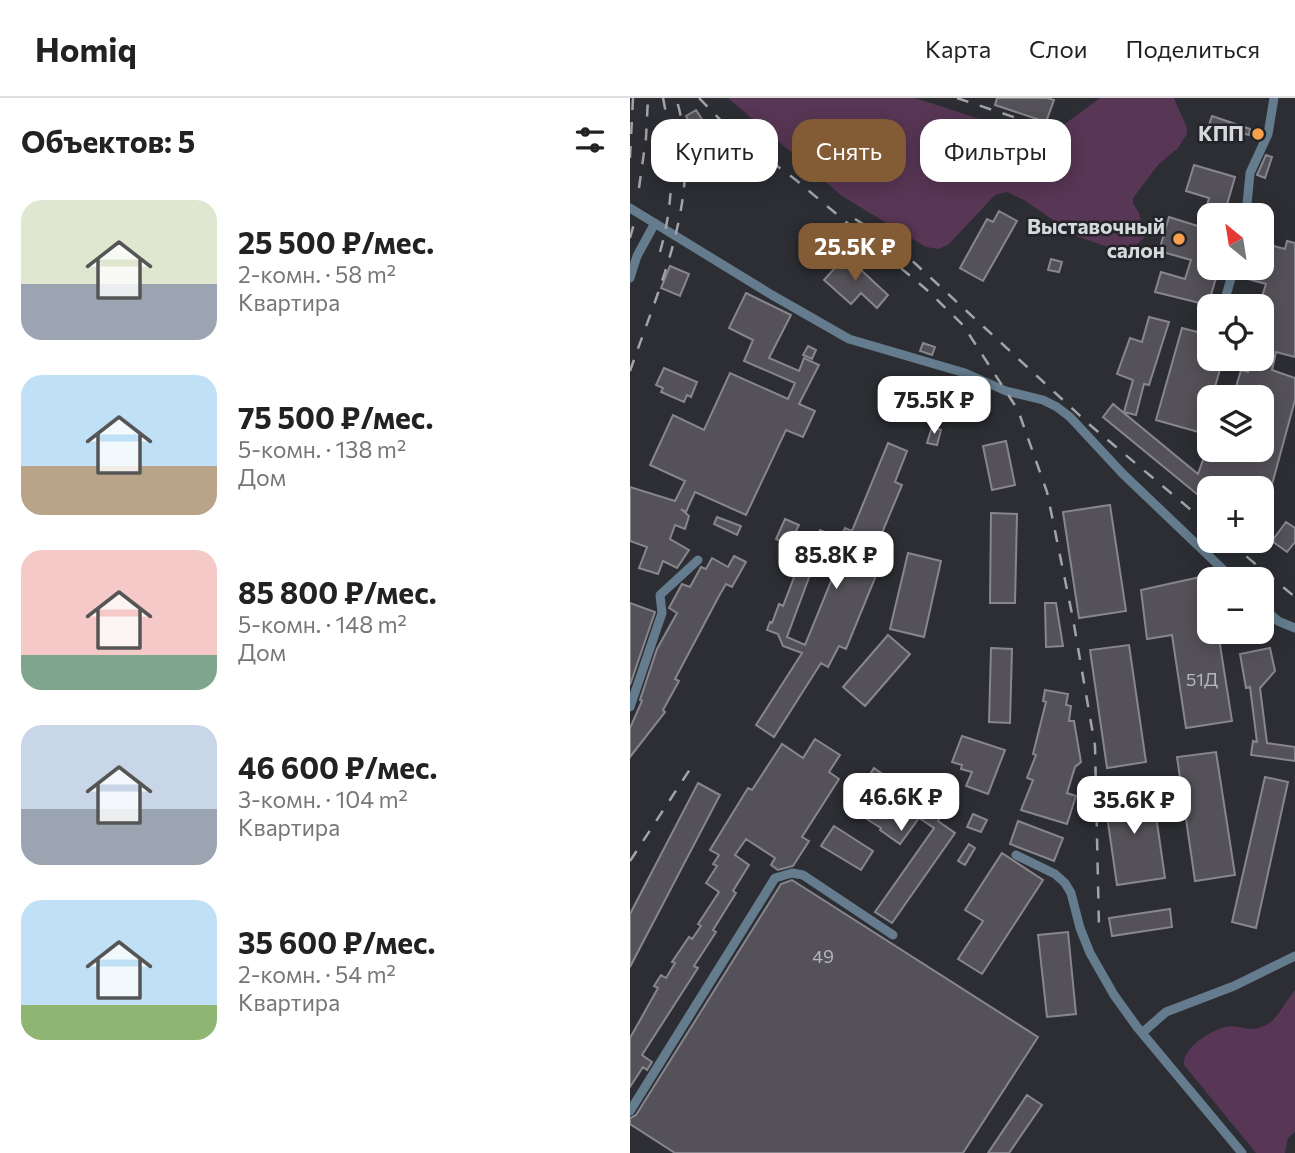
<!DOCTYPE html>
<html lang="ru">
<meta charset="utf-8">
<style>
:root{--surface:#fff;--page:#f6f6f6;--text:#222;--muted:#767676;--line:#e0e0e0;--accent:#835b35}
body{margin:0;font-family:Commissioner,sans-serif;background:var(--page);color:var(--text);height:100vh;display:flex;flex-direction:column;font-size:26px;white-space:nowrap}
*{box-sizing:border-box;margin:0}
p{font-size:23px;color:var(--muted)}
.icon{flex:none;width:38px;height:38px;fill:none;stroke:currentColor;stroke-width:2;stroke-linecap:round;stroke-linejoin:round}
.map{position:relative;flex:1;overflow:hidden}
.details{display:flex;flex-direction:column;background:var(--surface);width:630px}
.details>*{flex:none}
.top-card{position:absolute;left:21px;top:21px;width:539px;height:63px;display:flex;gap:14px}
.needle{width:46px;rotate:330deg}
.tools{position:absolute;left:567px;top:105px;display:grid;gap:14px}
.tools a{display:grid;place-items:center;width:77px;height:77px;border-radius:14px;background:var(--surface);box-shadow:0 4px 18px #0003;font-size:35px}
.price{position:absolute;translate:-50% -60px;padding:0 16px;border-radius:14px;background:#fff;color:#222;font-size:23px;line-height:46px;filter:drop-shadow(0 2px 4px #0008)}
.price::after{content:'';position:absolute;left:50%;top:42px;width:21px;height:16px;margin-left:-10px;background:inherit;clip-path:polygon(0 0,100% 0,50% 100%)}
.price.active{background:var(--accent);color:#fff}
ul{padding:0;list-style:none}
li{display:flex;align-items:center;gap:21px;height:175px;padding:0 21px}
li span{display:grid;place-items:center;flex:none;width:196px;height:140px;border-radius:21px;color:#555}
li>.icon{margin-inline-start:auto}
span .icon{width:84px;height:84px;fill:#fffc;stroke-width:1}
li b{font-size:30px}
h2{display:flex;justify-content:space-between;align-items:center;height:84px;padding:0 21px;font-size:30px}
.chip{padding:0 24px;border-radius:21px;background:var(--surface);box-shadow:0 4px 18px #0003;font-size:24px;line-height:63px}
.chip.active{background:var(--accent);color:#fff}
header{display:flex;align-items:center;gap:42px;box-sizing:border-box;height:98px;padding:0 35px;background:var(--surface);border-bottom:2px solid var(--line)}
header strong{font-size:33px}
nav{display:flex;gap:38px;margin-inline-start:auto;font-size:24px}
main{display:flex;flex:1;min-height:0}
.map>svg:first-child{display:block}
</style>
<header>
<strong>Homiq</strong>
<nav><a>Карта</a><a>Слои</a><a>Поделиться</a></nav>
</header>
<main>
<section class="details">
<h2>Объектов: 5<svg class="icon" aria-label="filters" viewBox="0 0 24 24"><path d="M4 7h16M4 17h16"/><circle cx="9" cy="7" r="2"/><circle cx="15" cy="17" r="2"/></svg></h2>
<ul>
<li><span style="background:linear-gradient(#dfe7d0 60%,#9aa5b1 0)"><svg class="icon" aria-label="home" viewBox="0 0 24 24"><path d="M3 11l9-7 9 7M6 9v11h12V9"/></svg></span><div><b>25 500 ₽/мес.</b><p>2-комн. · 58 m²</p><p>Квартира</p></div></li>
<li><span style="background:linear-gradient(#bfe0f5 65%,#b9a48a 0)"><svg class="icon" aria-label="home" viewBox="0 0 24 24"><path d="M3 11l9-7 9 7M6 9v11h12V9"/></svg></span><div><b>75 500 ₽/мес.</b><p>5-комн. · 138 m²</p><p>Дом</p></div></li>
<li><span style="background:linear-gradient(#f6c9c9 75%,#7fa58c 0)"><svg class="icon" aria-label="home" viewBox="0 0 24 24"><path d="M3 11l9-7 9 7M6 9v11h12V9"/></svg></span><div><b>85 800 ₽/мес.</b><p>5-комн. · 148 m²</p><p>Дом</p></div></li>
<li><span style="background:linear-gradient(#c9d6e8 60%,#9aa5b1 0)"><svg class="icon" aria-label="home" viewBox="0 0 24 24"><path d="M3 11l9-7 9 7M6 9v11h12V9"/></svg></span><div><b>46 600 ₽/мес.</b><p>3-комн. · 104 m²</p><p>Квартира</p></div></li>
<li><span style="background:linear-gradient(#bfe0f5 75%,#8fb573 0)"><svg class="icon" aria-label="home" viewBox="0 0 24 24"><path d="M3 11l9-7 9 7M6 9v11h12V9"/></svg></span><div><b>35 600 ₽/мес.</b><p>2-комн. · 54 m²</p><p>Квартира</p></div></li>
</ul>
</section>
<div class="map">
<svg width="665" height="1055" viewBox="0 0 665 1055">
<rect width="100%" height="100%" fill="#2c2e33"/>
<!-- green -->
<path fill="#583655" d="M 98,0 L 285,0 L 384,32 L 411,31 L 435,26 L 470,0 L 544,0 L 557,30 L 557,36 L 548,50 L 528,67 L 503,100 L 503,105 L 509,115 L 515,139 L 505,148 L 489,153 L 446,138 L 394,102 L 377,94 L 365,97 L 319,146 L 309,151 L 296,149 L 212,98 Z
M 665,892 L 665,1034 L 658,1040 L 655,1055 L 626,1055 L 554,967 C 552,950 580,933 595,929 C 610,925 619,937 638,926 C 646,922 658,900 665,892 Z"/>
<!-- building -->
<path fill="#545258" stroke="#88868d" stroke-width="2" d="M 367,0 L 417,0 L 424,2 L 416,24 L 365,7 Z
M 66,12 L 75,26 L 64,32 L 56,18 Z
M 582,18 L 620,31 L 619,37 L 579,27 Z
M 636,57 L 642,59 L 635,80 L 627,77 Z
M 564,67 L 605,79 L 594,117 L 579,117 L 579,170 L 589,170 L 578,207 L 525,194 L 531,174 L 555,181 L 561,162 L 529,153 L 539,119 L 571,129 L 579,100 L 556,93 Z
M 369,113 L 387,123 L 353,183 L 330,170 L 357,121 L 363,124 Z
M 657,143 L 665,145 L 665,259 L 646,254 L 642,272 L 665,280 L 665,302 L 634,416 L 632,416 L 632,390 L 609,388 L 609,390 L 579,390 L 579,406 L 473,319 L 483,306 L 568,376 L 575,356 L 585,359 L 588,352 L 632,352 L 632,299 L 603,299 L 611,272 L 618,274 L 622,261 L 632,261 L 632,208 L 629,208 L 636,186 L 618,181 L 621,170 L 632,170 L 632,145 L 655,151 Z
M 216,158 L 258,197 L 247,210 L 231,195 L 221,206 L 194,182 Z
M 421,161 L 432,164 L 429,174 L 418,172 Z
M 40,168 L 59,176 L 50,198 L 31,190 Z
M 116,195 L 161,217 L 139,260 L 169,273 L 174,260 L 189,267 L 169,306 L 185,313 L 173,339 L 156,332 L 116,417 L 65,394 L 56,414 L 51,411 L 59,418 L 55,431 L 45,427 L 40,441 L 59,452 L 47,470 L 33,463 L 28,476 L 9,470 L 17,449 L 0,443 L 0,389 L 45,403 L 55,383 L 20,367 L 43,317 L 74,332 L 100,275 L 158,301 L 165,285 L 114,263 L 123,242 L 99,230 Z
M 519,219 L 539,224 L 519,287 L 514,286 L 506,317 L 494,314 L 503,282 L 487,276 L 500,240 L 512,244 Z
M 552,230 L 579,237 L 579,261 L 593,261 L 582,299 L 579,299 L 579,310 L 572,335 L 526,322 Z
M 293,245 L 305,249 L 302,257 L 290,253 Z
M 178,248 L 186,252 L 182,261 L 173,257 Z
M 34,270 L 67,284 L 61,299 L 57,297 L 54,304 L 31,294 L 33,290 L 26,287 Z
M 302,329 L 311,332 L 307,347 L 297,345 Z
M 376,343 L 385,387 L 362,392 L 353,348 Z
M 258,345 L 277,353 L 265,384 L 272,387 L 244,454 L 254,458 L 216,551 L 209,548 L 198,569 L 191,565 L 144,639 L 126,627 L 172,555 L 153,548 L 148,536 L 137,532 L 140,524 L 142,525 L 149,506 L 153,508 L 168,469 L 181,474 L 157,539 L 175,547 L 211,459 L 184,447 L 190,432 L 210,440 L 215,430 L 222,433 Z
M 480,407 L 496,513 L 449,520 L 433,414 Z
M 361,415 L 387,416 L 385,505 L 360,505 Z
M 87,419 L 111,428 L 107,437 L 84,426 Z
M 155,421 L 169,427 L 163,439 L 166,441 L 163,449 L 146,441 Z
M 656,424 L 665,430 L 665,444 L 657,454 L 642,443 Z
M 278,455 L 311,463 L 294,539 L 260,531 Z
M 104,458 L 116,464 L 102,489 L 96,486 L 89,498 L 45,581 L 49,583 L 33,612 L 35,614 L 0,659 L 0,630 L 12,603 L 10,602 L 27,551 L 47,515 L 39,510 L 52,486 L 60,489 L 71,469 L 76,471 L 82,460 L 98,469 Z
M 579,477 L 579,534 L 588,534 L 602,623 L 556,630 L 542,537 L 517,541 L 511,492 Z
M 0,505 L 25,514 L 0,587 Z
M 415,505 L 426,505 L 433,548 L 416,549 Z
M 258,537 L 280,556 L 235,608 L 213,589 Z
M 499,547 L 516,664 L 477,670 L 460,552 Z
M 361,550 L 382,551 L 380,625 L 359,624 Z
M 640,550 L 645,573 L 630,590 L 637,645 L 665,649 L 665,663 L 621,657 L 623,643 L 627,644 L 620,589 L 616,590 L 610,556 Z
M 415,592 L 438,596 L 436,607 L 441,608 L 439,623 L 444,623 L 451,664 L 445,669 L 437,695 L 446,698 L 437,726 L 391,712 L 403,682 L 397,680 L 406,657 L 403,656 L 416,604 L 413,603 Z
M 332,638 L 375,652 L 358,696 L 336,688 L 342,674 L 331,671 L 332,667 L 322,664 Z
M 185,641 L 210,657 L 199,674 L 209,681 L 172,739 L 179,743 L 163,768 L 148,772 L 141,767 L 145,760 L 116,741 L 105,757 L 119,767 L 103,793 L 106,795 L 83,832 L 86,834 L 64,868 L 68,870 L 12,957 L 22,964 L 17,972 L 13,969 L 0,989 L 0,940 L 28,890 L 24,888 L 31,877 L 36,880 L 45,865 L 42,864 L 59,839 L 62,841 L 71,828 L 68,826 L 89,794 L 76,785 L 87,768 L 83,766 L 89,757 L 80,752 L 118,690 L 122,692 L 152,646 L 173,660 Z
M 586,654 L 605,777 L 565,783 L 547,659 Z
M 244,670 L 304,712 L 305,710 L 313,715 L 308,723 L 325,735 L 262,825 L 245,814 L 304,730 L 289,720 L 270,746 L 250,732 L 251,730 L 219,710 Z
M 635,679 L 658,684 L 626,830 L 602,824 Z
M 68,685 L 90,697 L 0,869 L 0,816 Z
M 522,690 L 535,780 L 487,787 L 474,697 Z
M 343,716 L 357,722 L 351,734 L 337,729 Z
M 388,723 L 433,740 L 424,763 L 380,746 Z
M 204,728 L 243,753 L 231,772 L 191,748 Z
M 339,746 L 345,750 L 335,767 L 328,763 Z
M 372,755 L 413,782 L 352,876 L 328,861 L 353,823 L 335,812 Z
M 162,782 L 408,939 L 333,1055 L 45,1055 L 0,1026 L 0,1020 L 6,1017 L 151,786 Z
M 540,811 L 542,829 L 482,838 L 479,820 Z
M 438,834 L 446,916 L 417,919 L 408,837 Z
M 397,997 L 412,1007 L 379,1055 L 358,1055 Z"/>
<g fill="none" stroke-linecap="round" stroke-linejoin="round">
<!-- minor -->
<path stroke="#647c8d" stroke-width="9" d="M 0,110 L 142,197 L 219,241 L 335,275 L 376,293 L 413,302 L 427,309 L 440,319 L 493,376 L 603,481
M 616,117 L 620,75 L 638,36 L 644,0
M 0,180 L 7,158 L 25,125
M 593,208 L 604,170
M 632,509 L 648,523 L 665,530
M 0,609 L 32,515 L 30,497 L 68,462
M 386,757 L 425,776 L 435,785 L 441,795 L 450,830 L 460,855 L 484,897 L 507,929 L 612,1055
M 512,935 L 536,914 L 604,888 L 665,858
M 0,1013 L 145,780 L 162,775 L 173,777 L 263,837"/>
<!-- rail -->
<path stroke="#a3a4a8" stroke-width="2.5" stroke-dasharray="12 12" stroke-linecap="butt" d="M 69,0 L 104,36 L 166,82 L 297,192 L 333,227 L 388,312 L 417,394 L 443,521 L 465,648 L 469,830
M 327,0 L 434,36
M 0,60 L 3,0
M 9,90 L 16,40 L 18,0
M 225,121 L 263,145 L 460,327 L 579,427
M 0,140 L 5,122
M 30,154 C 45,101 44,53 33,0
M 0,273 C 30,186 75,93 46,0
M 598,443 L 665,499
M 0,763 L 64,665"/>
</g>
<!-- markers -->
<g fill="#f9a04d" stroke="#222429" stroke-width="2.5">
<circle cx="628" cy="36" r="7"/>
<circle cx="549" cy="141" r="7"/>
</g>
<g text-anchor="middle" stroke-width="5" stroke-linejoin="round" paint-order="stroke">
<!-- number labels -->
<g font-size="18" fill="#b6b6bb">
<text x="572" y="588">51Д</text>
<text x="193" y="865">49</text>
</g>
<!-- poi labels -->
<g font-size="21" font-weight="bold" fill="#d7d8dc" stroke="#222429" text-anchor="end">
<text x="614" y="43">КПП</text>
<text x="535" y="136">Выставочный<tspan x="535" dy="24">салон</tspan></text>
</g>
</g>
</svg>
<div class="tools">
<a><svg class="needle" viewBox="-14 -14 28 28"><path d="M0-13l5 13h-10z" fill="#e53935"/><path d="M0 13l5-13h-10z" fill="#767676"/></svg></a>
<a><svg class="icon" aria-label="locate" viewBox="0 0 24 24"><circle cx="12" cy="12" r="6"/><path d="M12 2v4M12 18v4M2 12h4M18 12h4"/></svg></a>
<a><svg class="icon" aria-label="layers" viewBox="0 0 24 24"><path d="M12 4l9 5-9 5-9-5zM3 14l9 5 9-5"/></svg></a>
<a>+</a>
<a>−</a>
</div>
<b class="price active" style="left:225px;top:185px">25.5K ₽</b>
<b class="price" style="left:304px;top:338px">75.5K ₽</b>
<b class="price" style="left:206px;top:493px">85.8K ₽</b>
<b class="price" style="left:271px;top:735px">46.6K ₽</b>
<b class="price" style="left:504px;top:738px">35.6K ₽</b>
<div class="top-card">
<a class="chip">Купить</a>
<a class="chip active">Снять</a>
<a class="chip">Фильтры</a>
</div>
</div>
</main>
